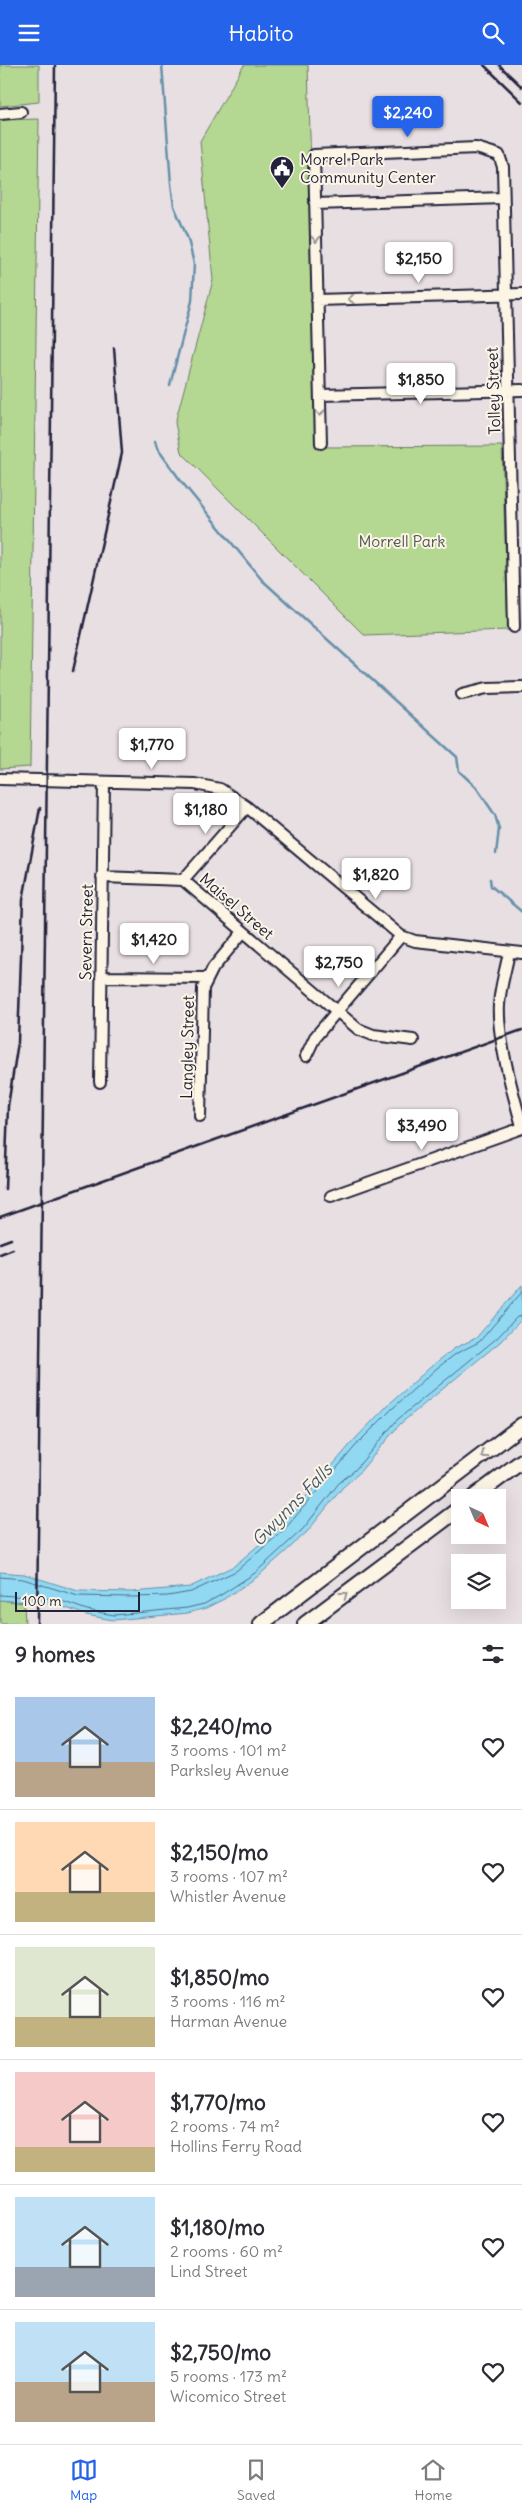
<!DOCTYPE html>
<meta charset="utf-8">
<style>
:root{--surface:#fff;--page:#f2f2f3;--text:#2b2b33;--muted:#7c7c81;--line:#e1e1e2;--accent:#2563eb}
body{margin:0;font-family:Delius,sans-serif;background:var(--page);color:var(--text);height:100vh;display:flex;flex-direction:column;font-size:19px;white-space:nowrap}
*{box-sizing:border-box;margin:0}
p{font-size:16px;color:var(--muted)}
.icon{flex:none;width:28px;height:28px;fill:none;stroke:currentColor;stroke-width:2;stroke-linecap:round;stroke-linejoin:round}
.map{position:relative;height:1559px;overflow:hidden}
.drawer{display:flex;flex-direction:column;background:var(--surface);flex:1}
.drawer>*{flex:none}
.needle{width:32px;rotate:136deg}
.buttons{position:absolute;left:451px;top:1424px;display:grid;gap:10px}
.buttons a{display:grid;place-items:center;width:55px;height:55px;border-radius:0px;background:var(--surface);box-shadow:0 5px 20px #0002;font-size:25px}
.scale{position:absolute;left:15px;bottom:12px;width:125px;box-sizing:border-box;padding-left:5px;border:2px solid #22223b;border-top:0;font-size:14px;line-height:18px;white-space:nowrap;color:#22223b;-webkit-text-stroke:4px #fcf5e5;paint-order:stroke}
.price{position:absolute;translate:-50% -42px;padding:0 11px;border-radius:5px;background:#fff;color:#222;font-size:16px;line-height:32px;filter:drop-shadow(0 1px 2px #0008)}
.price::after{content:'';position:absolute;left:50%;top:30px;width:15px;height:11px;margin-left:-8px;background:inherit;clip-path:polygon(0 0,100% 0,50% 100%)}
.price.current{background:var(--accent);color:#fff}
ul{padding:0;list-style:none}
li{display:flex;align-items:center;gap:15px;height:125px;padding:0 15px}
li+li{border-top:1px solid var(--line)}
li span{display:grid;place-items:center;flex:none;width:140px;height:100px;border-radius:0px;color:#555}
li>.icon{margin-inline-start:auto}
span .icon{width:60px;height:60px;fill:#fffc;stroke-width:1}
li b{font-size:21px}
h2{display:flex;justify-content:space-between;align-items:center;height:60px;padding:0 15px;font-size:21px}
header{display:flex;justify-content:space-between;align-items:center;height:65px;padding:0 15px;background:var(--accent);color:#fff;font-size:22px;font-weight:600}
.tab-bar{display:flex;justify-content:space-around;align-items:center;height:70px;border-top:1px solid var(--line);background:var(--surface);font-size:14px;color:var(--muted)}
.tab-bar a{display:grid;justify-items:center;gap:2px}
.tab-bar .current{color:var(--accent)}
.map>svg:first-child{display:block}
</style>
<header><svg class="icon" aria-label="menu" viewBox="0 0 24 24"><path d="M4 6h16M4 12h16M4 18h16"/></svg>Habito<svg class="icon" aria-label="search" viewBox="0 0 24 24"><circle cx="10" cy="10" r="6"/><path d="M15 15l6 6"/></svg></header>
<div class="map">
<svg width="522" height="1559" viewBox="0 0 522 1559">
<rect width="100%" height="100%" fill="#e8dfe3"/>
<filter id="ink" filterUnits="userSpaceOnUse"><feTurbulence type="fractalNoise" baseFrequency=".02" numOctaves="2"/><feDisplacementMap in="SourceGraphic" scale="10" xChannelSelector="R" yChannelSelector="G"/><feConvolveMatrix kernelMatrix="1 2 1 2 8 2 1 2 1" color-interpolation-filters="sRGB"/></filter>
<g filter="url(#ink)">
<!-- green -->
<path fill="#b4d791" stroke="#6b7c66" d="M 0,0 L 39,0 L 39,37 L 0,41 Z
M 244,0 L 308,0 L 319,382 L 502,381 L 508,565 L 364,570 L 181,387 L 175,358 L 213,215 L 200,76 Z
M 39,54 L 30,702 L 0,704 L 0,55 Z
M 0,1535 L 24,1538 L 25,1559 L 0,1559 Z"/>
<!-- water -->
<path fill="#91d9f3" stroke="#6590a9" d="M 522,1220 L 522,1254 L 500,1277 L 400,1359 L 358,1409 L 343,1422 L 307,1467 L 283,1489 L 257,1512 L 224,1534 L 206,1543 L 188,1548 L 113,1555 L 86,1550 L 55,1539 L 0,1535 L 0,1507 L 24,1509 L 78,1526 L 132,1527 L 190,1522 L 234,1501 L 280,1462 L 355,1374 L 388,1340 L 434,1299 L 455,1283 L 476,1273 Z"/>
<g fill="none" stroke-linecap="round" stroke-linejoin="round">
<!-- shore -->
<path stroke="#4e6b85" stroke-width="1" d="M 0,1512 L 23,1514 L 78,1531 L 132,1532 L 168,1531 L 191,1527 L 236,1506 L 284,1465 L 359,1377 L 392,1344 L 437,1303 L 457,1288 L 479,1277 L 522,1227
M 0,1530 L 56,1534 L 87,1545 L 114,1550 L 187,1543 L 204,1539 L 221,1530 L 255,1508 L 303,1464 L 339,1418 L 355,1405 L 397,1355 L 497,1273 L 517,1252 L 522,1251"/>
<!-- stream -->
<path stroke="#6590a9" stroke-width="2.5" d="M 162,0 L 171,119 L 174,141 L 188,174 L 194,199 L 192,236 L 170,320
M 155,376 L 157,383 L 181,416 L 262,515 L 457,692 L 459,706 L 476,722 L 495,750 L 499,764 L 496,789
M 490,814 L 491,821 L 522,847"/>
<defs>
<path id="minor" d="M 0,49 L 21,47
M 315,139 L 503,133
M 317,235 L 522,229
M 320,330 L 522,325
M 321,378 L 314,90 L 476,83 L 499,90 L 503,102 L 514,562
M 462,629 L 487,623 L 522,622
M 0,714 L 195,719 L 220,724 L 247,742 L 401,871 L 415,876 L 522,888
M 102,812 L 183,815 L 358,964 L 373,970 L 413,975
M 183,815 L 247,742
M 509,887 C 506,904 500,922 499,940 C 497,972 513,1029 522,1061
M 101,912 L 206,913
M 306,991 L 315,972 L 401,871
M 100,1017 L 104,717
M 200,1051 L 203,923 L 213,903 L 243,867
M 331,1131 L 522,1063"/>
<path id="highway" d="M 474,1432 L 522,1396
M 261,1559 L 522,1360
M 305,1559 L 460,1443"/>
</defs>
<!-- minor casing -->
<use href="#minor" stroke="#22223b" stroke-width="14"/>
<!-- highway casing -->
<use href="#highway" stroke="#22223b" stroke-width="18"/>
<!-- minor -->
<use href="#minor" stroke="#fcf5e5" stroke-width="10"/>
<!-- highway -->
<use href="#highway" stroke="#fcf5e5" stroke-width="14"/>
<!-- rail -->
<path stroke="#22223b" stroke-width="2.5" d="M 484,0 L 522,37
M 499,0 L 522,22
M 73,606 L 122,388 L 114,283
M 5,1124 L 8,1041 L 18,977 L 23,835 L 40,743
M 0,1152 L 522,965
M 0,1178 L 11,1174
M 0,1189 L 13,1184
M 37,1559 L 55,0"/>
</g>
<!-- one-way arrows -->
<defs><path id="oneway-chevron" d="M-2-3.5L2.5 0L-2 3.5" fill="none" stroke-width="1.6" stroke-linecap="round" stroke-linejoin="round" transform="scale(1.25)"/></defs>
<g stroke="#9a9698">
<use href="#oneway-chevron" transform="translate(316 174) rotate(89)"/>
<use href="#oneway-chevron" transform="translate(351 234) rotate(178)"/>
<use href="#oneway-chevron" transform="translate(320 348) rotate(89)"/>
<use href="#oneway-chevron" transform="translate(484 1390) rotate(142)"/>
<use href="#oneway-chevron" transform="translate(344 1530) rotate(-37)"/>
</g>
</g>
<!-- icons -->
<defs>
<symbol id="civic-pin" viewBox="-11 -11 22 30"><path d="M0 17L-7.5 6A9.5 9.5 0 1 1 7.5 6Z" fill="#22223b" stroke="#fcf5e5"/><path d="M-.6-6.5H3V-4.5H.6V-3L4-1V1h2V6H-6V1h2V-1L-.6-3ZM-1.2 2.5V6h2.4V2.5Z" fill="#fff"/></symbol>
</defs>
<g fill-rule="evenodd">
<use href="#civic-pin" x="268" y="89" width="28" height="38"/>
</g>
<g text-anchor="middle" stroke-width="4" stroke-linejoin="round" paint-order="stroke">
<!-- poi labels -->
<g font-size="16" fill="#22223b" stroke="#fcf5e5" text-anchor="start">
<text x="300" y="100">Morrel Park<tspan x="300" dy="18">Community Center</tspan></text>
</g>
<!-- street labels -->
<g font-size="16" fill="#22223b" stroke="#fcf5e5">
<text transform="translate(493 326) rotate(-92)" y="6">Tolley Street</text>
<text transform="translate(237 841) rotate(41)" y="6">Maisel Street</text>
<text transform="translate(86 867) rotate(-89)" y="6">Severn Street</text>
<text transform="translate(187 982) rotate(-89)" y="6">Langley Street</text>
</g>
<!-- park labels -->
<g font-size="16" fill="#4e5855" stroke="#fcf5e5">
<text x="402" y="482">Morrell Park</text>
</g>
<!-- water labels -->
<g font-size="18" font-style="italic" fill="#435972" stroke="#fcf5e5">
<text transform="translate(292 1440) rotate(-46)" y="6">Gwynns Falls</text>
</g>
</g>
</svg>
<div class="buttons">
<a><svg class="needle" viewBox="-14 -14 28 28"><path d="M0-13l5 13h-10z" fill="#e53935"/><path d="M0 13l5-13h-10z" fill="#7c7c81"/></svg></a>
<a><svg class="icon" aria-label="layers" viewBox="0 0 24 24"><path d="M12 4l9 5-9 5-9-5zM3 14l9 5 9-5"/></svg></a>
</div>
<div class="scale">100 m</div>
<b class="price current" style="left:408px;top:73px">$2,240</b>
<b class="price" style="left:419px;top:219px">$2,150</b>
<b class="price" style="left:421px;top:340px">$1,850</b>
<b class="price" style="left:152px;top:705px">$1,770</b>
<b class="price" style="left:206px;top:770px">$1,180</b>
<b class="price" style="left:376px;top:835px">$1,820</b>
<b class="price" style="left:154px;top:900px">$1,420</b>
<b class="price" style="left:339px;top:923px">$2,750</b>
<b class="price" style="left:422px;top:1086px">$3,490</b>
</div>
<section class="drawer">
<h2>9 homes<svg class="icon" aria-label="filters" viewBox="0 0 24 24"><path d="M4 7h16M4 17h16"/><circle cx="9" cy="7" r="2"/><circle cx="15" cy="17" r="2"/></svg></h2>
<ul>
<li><span style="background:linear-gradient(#a9c7e8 65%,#b9a48a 0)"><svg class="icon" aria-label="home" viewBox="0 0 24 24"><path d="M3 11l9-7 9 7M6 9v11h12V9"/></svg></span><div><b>$2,240/mo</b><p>3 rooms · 101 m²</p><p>Parksley Avenue</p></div><svg class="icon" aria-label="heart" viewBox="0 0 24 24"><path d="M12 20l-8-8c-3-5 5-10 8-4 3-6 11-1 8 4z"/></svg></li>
<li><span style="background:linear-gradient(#ffd9b3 70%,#c2b280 0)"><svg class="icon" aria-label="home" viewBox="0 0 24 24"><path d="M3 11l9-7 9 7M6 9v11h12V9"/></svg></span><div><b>$2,150/mo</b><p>3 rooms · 107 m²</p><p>Whistler Avenue</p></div><svg class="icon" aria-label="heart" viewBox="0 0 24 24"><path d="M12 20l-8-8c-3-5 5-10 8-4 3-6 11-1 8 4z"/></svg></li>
<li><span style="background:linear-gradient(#dfe7d0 70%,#c2b280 0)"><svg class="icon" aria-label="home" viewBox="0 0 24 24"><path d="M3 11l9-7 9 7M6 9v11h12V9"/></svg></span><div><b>$1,850/mo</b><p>3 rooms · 116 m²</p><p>Harman Avenue</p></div><svg class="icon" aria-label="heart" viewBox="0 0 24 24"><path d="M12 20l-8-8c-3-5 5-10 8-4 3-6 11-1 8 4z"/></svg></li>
<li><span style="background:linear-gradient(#f6c9c9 75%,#c2b280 0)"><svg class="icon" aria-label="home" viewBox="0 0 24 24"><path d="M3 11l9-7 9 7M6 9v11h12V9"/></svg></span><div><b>$1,770/mo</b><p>2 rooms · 74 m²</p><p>Hollins Ferry Road</p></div><svg class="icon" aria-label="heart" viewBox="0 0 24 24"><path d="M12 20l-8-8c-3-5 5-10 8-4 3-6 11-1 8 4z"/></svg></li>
<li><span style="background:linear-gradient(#bfe0f5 70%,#9aa5b1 0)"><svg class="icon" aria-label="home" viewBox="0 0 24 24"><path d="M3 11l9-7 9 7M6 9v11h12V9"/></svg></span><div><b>$1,180/mo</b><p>2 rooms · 60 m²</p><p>Lind Street</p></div><svg class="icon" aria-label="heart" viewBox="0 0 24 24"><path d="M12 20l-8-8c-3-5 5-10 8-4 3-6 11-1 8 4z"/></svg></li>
<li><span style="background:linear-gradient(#bfe0f5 60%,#b9a48a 0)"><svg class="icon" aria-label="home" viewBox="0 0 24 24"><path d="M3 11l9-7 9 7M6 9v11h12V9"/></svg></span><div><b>$2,750/mo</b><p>5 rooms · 173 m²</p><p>Wicomico Street</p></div><svg class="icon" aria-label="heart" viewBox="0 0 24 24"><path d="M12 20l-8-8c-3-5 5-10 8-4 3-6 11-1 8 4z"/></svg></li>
</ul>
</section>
<nav class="tab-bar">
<a class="current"><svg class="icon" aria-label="map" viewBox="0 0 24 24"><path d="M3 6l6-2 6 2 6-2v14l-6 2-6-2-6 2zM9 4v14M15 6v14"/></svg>Map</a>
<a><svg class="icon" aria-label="saved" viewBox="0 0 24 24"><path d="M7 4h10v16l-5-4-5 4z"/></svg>Saved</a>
<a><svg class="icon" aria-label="home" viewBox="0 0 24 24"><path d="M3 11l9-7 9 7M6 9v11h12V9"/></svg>Home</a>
</nav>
